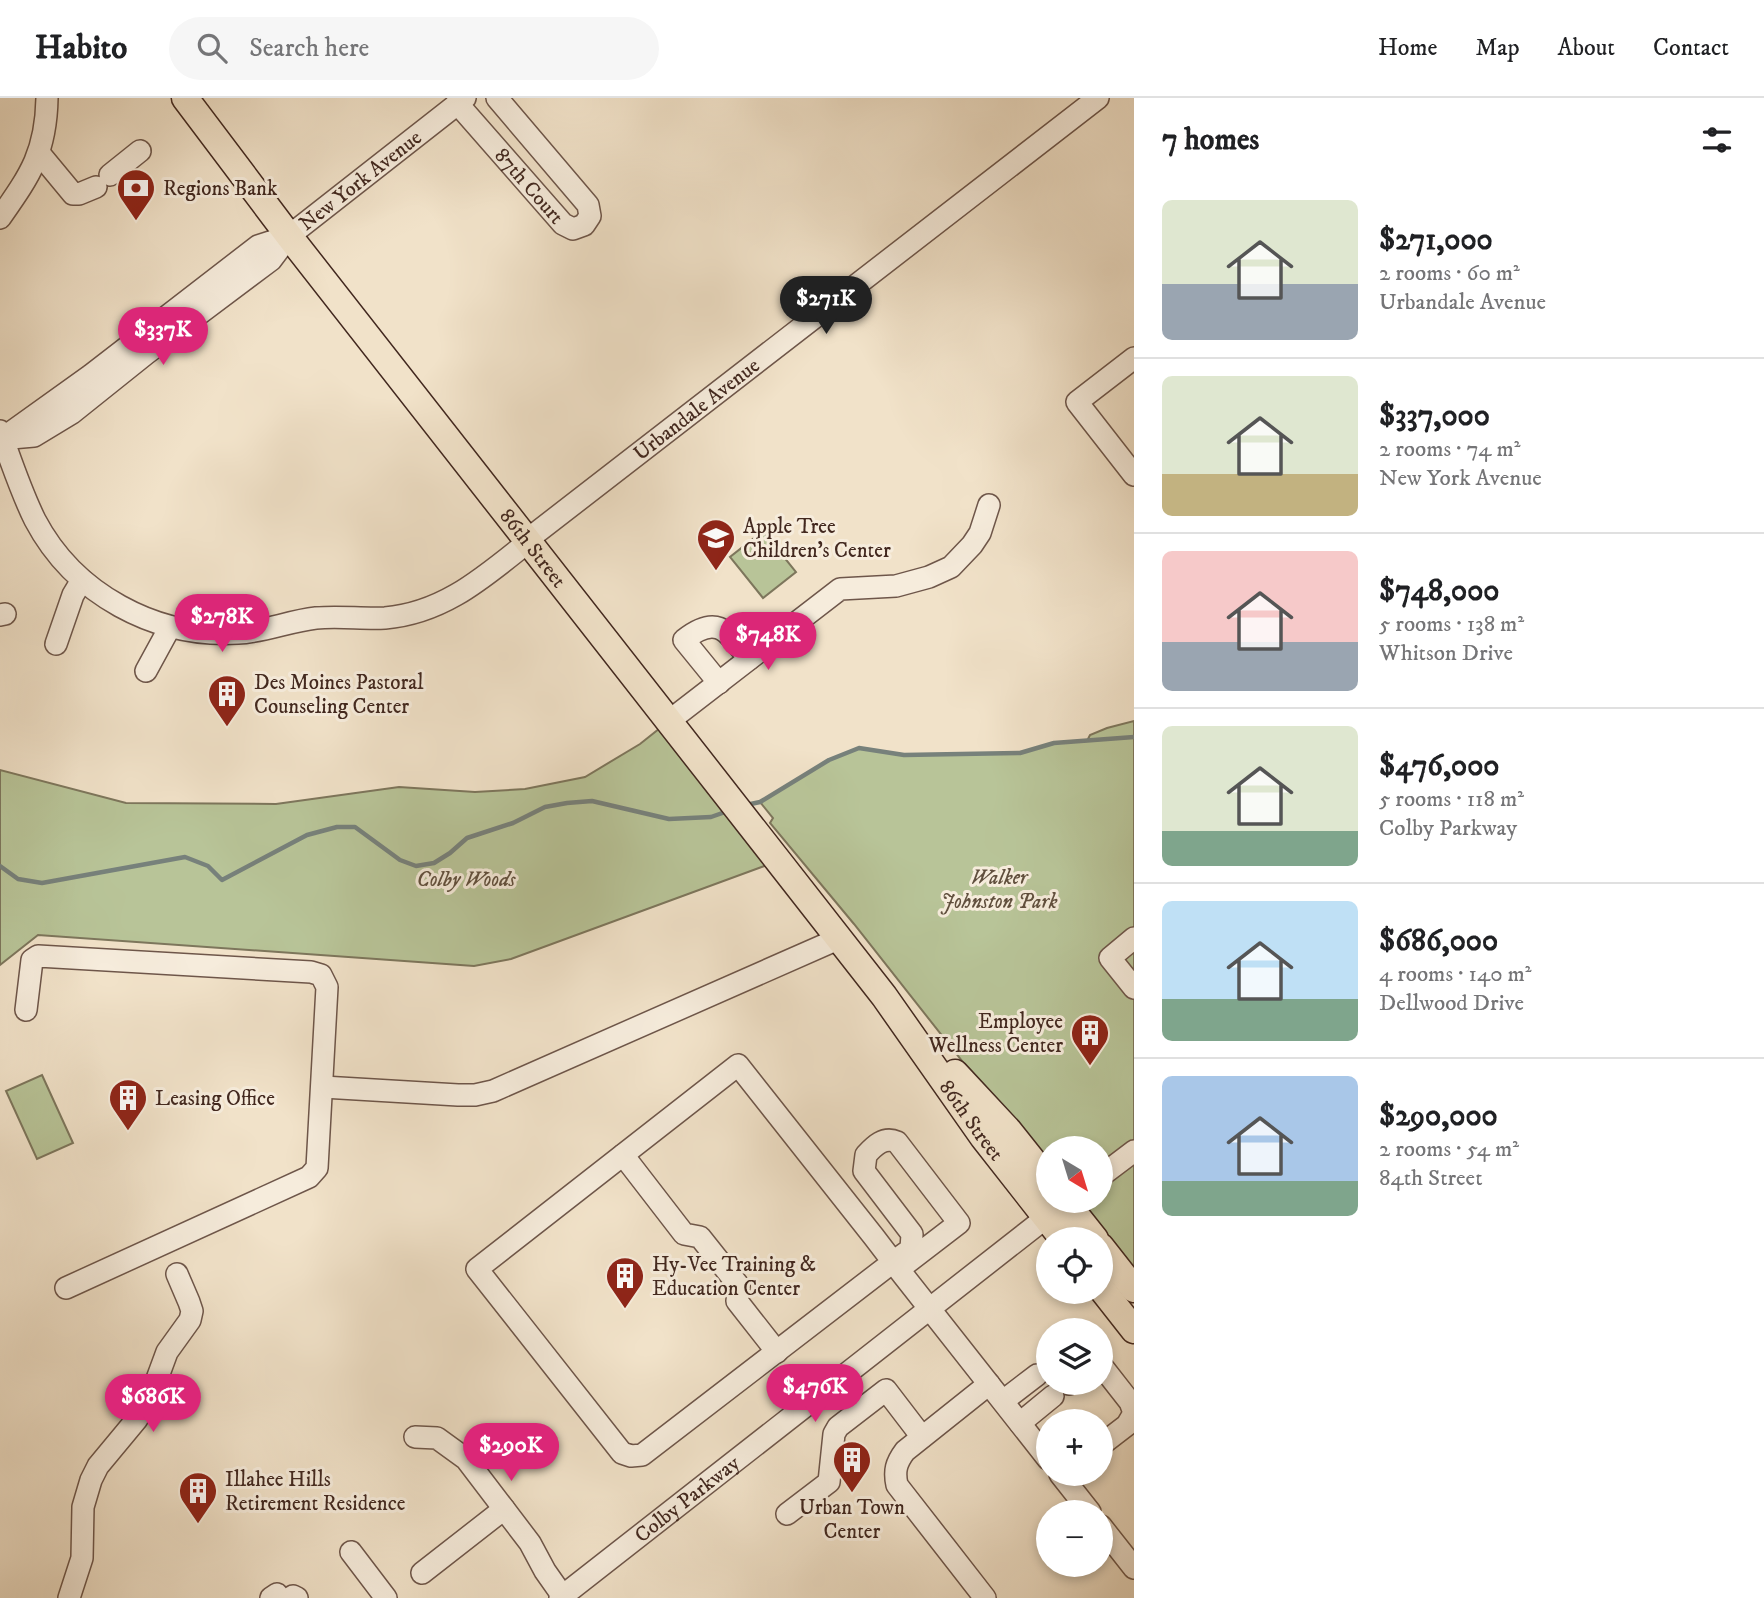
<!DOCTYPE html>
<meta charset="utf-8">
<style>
:root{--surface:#fff;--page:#f6f6f6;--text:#202124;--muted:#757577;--line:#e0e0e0;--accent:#db2777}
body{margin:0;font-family:"IM FELL DW Pica",serif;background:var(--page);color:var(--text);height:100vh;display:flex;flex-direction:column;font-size:26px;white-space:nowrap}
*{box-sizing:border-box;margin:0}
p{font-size:23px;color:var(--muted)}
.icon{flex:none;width:38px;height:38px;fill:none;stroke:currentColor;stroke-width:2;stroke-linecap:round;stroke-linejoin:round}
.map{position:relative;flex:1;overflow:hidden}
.side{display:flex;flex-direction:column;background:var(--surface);width:630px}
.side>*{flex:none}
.needle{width:46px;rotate:142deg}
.controls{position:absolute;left:1036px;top:1038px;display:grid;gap:14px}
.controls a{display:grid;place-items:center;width:77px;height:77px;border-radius:50%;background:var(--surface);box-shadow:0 4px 10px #0003;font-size:35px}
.price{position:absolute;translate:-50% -60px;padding:0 16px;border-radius:24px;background:var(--accent);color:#fff;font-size:23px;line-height:46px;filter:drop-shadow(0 2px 4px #0008)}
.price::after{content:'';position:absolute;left:50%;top:42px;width:21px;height:16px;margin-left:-10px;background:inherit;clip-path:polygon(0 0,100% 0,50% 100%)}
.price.selected{background:#222;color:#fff}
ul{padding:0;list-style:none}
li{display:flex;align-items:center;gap:21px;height:175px;padding:0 28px}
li+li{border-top:2px solid var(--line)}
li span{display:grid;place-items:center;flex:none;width:196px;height:140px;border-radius:10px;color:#555}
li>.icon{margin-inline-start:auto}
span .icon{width:84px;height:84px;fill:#fffc;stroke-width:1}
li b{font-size:30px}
h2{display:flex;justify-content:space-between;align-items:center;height:84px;padding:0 28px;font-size:30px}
header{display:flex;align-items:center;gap:42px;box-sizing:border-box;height:98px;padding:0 35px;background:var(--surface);border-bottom:2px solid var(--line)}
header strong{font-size:33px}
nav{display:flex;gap:38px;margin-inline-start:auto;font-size:24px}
.search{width:490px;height:63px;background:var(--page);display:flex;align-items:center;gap:18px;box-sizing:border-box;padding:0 24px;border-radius:38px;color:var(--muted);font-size:26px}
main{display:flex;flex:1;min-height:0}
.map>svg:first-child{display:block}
</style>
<header>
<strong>Habito</strong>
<div class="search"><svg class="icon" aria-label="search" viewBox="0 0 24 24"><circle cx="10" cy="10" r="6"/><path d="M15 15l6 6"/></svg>Search here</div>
<nav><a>Home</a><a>Map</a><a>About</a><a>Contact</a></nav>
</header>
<main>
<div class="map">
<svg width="1134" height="1500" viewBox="0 0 1134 1500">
<rect width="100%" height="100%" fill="#f1e2c9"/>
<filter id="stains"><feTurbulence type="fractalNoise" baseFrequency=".00286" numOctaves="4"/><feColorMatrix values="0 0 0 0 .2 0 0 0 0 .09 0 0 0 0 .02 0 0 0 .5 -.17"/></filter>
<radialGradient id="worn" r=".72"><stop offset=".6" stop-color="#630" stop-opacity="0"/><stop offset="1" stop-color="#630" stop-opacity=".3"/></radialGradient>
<!-- green -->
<path fill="#b8c498" stroke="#7d765c" stroke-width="2" d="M 763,433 L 796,474 L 763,500 L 730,459 Z
M 669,623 L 778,763 L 511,861 L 474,868 L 38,837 L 0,867 L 0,672 L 126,705 L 276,706 L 399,689 L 475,694 L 525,691 L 585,679 L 640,646 Z
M 1134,623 L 1134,1181 L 1072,1103 L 1101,1102 L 1101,1050 L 1048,1050 L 1048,1072 L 854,826 L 770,725 L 773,720 L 760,704 L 829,662 L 859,650 L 904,657 L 1020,655 L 1054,645 L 1087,643 L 1090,637 L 1107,630 Z
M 42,977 L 73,1045 L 37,1061 L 6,993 Z"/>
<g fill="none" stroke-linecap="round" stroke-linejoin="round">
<!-- stream -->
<path stroke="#77817b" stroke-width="4.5" d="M 746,707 L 760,704 L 829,662 L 859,650 L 904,657 L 1020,655 L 1054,645 L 1134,639
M 0,768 L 18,781 L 42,785 L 185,759 L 208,768 L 222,782 L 307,737 L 337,729 L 355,729 L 400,762 L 416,768 L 434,765 L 450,755 L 467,740 L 513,725 L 545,709 L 567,705 L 592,703 L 669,721 L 711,719 L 728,713"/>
<defs>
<g id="minor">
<path id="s1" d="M 457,5 L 563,126 L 573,131 L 584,127 L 590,118 L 588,107 L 497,0"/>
<path d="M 39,55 L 73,96 L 79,96 L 96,89"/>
<path d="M 110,77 L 140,53"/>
<path d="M 0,120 C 30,77 46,55 47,0"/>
<path d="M 1134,260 L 1077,304 L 1134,377"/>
<path d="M 0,333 C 11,363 21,394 35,422 C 74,496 155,540 238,535 C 264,534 289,523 316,520 C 339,518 362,521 385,520 C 444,515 484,479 528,444"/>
<path d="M 3,340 L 91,277 L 258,148 L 289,138"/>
<path id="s2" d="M 0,341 L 34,338 L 72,315 L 147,255 L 271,162 L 289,138 L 465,0"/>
<path id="s3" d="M 527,442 L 1098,0"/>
<path d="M 0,517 L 5,516"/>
<path d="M 56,546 L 73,497 L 82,482"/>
<path d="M 146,573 L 170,529"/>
<path d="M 719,585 L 684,542 C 718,515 728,534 749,561"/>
<path d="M 669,623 L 840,491 L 896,488 L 929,479 L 951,469 L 972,447 L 980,435 L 989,407"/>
<path d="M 1134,840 L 1110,860 L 1134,890"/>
<path d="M 26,912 L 32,862 L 38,858 L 311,874 L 321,877 L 327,889 L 317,1070 L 309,1079 L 66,1190"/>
<path d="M 323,989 L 458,997 L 475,997 L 493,993 L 838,841"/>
<path d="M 623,1057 L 684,1136 L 700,1139 L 739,1188 L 737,1203 L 777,1254"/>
<path d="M 1101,1078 L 1134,1053"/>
<path d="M 899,1171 L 959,1125 L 897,1044 C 884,1038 874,1048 866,1057 L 864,1073 L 912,1136 L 911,1151 L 893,1164 L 642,1357 L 631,1358 L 622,1355 L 477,1171 L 738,967 L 874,1139 L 903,1177 L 1048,1361"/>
<path d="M 1101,1267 L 1130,1304 L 1134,1315 L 1127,1327 L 1101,1347"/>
<path d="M 1069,1286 L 1071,1284"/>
<path d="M 1003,1303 L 1037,1277"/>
<path d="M 1020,1325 L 1053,1298"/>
<path d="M 415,1339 L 437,1340 L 466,1361 L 530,1445 L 545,1473 L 564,1500"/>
<path d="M 1060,1376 L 1090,1414"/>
<path d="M 787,1416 L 829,1384 L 834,1336 L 838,1329 L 886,1292 L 922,1339"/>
<path d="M 1101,1428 L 1134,1470"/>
<path d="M 351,1454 L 386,1500"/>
<path d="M 422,1475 L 504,1411"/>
<path d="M 293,1498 L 297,1500"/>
<path d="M 69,1500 L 82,1460 L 83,1409 L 91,1382 L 98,1368 L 137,1321 L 153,1292 L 167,1254 L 190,1222 L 192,1213 L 189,1204 L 177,1176"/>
<path d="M 271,1500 L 277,1496"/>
<path id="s4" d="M 560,1500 L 1057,1111"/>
<path d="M 985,1500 L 897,1387 C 894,1373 896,1365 905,1353 L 989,1286"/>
</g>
<g id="major">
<path id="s5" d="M 185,0 L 289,138 L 884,898 L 983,1039 L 1063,1141"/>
<path d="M 955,975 L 1009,1033 L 1048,1082"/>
<path d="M 1064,1102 L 1095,1141"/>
<path d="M 1101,1149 L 1134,1191"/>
<path d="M 1101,1190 L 1134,1232"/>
</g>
</defs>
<!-- minor casing -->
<use href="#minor" stroke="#6e564a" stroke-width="24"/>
<!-- major casing -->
<use href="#major" stroke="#42281f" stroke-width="29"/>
<!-- minor -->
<use href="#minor" stroke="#f6ecdc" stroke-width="21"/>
<!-- major -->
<use href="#major" stroke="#f1e2c9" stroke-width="26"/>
</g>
<!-- icons -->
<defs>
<symbol id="bank-pin" viewBox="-11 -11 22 30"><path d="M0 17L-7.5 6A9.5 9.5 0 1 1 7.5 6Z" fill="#8f2418" stroke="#f6ecdc"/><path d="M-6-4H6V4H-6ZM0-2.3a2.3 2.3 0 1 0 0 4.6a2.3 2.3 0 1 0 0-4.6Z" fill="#fff"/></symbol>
<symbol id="school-pin" viewBox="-11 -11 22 30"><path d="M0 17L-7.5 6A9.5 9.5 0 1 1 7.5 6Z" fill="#8f2418" stroke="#f6ecdc"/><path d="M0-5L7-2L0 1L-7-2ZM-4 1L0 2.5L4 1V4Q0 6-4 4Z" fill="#fff"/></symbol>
<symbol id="building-pin" viewBox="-11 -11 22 30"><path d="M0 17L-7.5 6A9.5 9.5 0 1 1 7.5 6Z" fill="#8f2418" stroke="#f6ecdc"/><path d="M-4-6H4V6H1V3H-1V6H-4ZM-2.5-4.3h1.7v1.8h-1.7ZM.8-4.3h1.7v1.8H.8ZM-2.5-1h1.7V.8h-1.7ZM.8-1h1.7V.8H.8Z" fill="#fff"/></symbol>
</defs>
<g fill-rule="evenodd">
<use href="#bank-pin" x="114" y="68" width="44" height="60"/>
<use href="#school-pin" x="694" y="418" width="44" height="60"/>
<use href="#building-pin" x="205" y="574" width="44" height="60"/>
<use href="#building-pin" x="1068" y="913" width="44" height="60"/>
<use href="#building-pin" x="106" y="978" width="44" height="60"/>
<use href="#building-pin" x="603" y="1156" width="44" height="60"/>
<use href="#building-pin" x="830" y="1340" width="44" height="60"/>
<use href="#building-pin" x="176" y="1371" width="44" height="60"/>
</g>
<g text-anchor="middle" stroke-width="6" stroke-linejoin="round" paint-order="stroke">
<!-- street labels -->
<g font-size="21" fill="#42281f" stroke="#f6ecdc">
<text dy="7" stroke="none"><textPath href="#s2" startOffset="450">New York Avenue</textPath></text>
<text dy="7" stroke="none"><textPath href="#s1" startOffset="110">87th Court</textPath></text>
<text dy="7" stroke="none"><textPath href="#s3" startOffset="214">Urbandale Avenue</textPath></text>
<text dy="7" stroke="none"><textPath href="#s5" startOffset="569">86th Street</textPath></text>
<text dy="7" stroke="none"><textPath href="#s5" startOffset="1290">86th Street</textPath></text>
<text dy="7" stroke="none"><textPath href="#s4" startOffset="161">Colby Parkway</textPath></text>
</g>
<!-- poi labels -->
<g font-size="21" fill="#42281f" stroke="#f6ecdc" text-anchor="start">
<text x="163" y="97">Regions Bank</text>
<text x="743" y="435">Apple Tree<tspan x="743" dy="24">Children's Center</tspan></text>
<text x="254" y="591">Des Moines Pastoral<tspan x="254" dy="24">Counseling Center</tspan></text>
<text x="1063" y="930" text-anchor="end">Employee<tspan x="1063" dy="24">Wellness Center</tspan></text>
<text x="155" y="1007">Leasing Office</text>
<text x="652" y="1173">Hy-Vee Training &amp;<tspan x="652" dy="24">Education Center</tspan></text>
<text x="225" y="1388">Illahee Hills<tspan x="225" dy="24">Retirement Residence</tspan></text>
<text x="852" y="1416" text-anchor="middle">Urban Town<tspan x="852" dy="24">Center</tspan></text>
</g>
<!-- park labels -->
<g font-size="21" font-style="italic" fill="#604f3d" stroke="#f6ecdc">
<text x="999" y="786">Walker<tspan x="999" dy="24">Johnston Park</tspan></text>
<text x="466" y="788">Colby Woods</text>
</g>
</g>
<rect width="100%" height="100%" filter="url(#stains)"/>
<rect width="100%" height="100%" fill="url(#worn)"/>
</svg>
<div class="controls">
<a><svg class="needle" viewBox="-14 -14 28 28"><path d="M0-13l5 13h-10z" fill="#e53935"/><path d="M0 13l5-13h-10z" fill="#757577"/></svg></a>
<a><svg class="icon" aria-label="locate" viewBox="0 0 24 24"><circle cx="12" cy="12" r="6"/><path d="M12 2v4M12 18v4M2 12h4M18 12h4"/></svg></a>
<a><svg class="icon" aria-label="layers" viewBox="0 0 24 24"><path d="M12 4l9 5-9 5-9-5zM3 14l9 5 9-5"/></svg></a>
<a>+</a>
<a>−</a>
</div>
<b class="price selected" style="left:826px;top:238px">$271K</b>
<b class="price" style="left:163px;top:269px">$337K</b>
<b class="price" style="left:222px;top:556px">$278K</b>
<b class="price" style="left:768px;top:574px">$748K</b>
<b class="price" style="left:815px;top:1326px">$476K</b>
<b class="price" style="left:153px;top:1336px">$686K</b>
<b class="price" style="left:511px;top:1385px">$290K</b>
</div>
<section class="side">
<h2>7 homes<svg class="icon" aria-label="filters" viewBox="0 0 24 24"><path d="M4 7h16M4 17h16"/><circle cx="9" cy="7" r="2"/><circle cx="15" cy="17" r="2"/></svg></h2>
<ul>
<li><span style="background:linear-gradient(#dfe7d0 60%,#9aa5b1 0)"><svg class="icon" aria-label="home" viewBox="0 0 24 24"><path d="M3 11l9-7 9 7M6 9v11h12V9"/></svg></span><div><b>$271,000</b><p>2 rooms · 60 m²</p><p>Urbandale Avenue</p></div></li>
<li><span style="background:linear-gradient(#dfe7d0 70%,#c2b280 0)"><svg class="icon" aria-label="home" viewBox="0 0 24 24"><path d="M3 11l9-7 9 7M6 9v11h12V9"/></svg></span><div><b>$337,000</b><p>2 rooms · 74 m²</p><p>New York Avenue</p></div></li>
<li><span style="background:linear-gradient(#f6c9c9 65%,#9aa5b1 0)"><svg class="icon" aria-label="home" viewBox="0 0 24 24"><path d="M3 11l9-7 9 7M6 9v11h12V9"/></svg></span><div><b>$748,000</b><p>5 rooms · 138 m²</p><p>Whitson Drive</p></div></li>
<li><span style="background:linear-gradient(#dfe7d0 75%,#7fa58c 0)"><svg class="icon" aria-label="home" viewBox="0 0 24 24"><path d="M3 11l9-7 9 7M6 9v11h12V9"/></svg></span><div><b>$476,000</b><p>5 rooms · 118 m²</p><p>Colby Parkway</p></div></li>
<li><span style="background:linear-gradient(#bfe0f5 70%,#7fa58c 0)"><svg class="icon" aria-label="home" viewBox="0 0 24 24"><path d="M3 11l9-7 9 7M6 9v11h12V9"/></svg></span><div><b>$686,000</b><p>4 rooms · 140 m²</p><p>Dellwood Drive</p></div></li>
<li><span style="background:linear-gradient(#a9c7e8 75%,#7fa58c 0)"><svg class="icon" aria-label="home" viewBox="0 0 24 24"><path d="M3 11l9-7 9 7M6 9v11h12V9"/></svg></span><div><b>$290,000</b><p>2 rooms · 54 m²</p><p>84th Street</p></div></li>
</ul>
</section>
</main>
